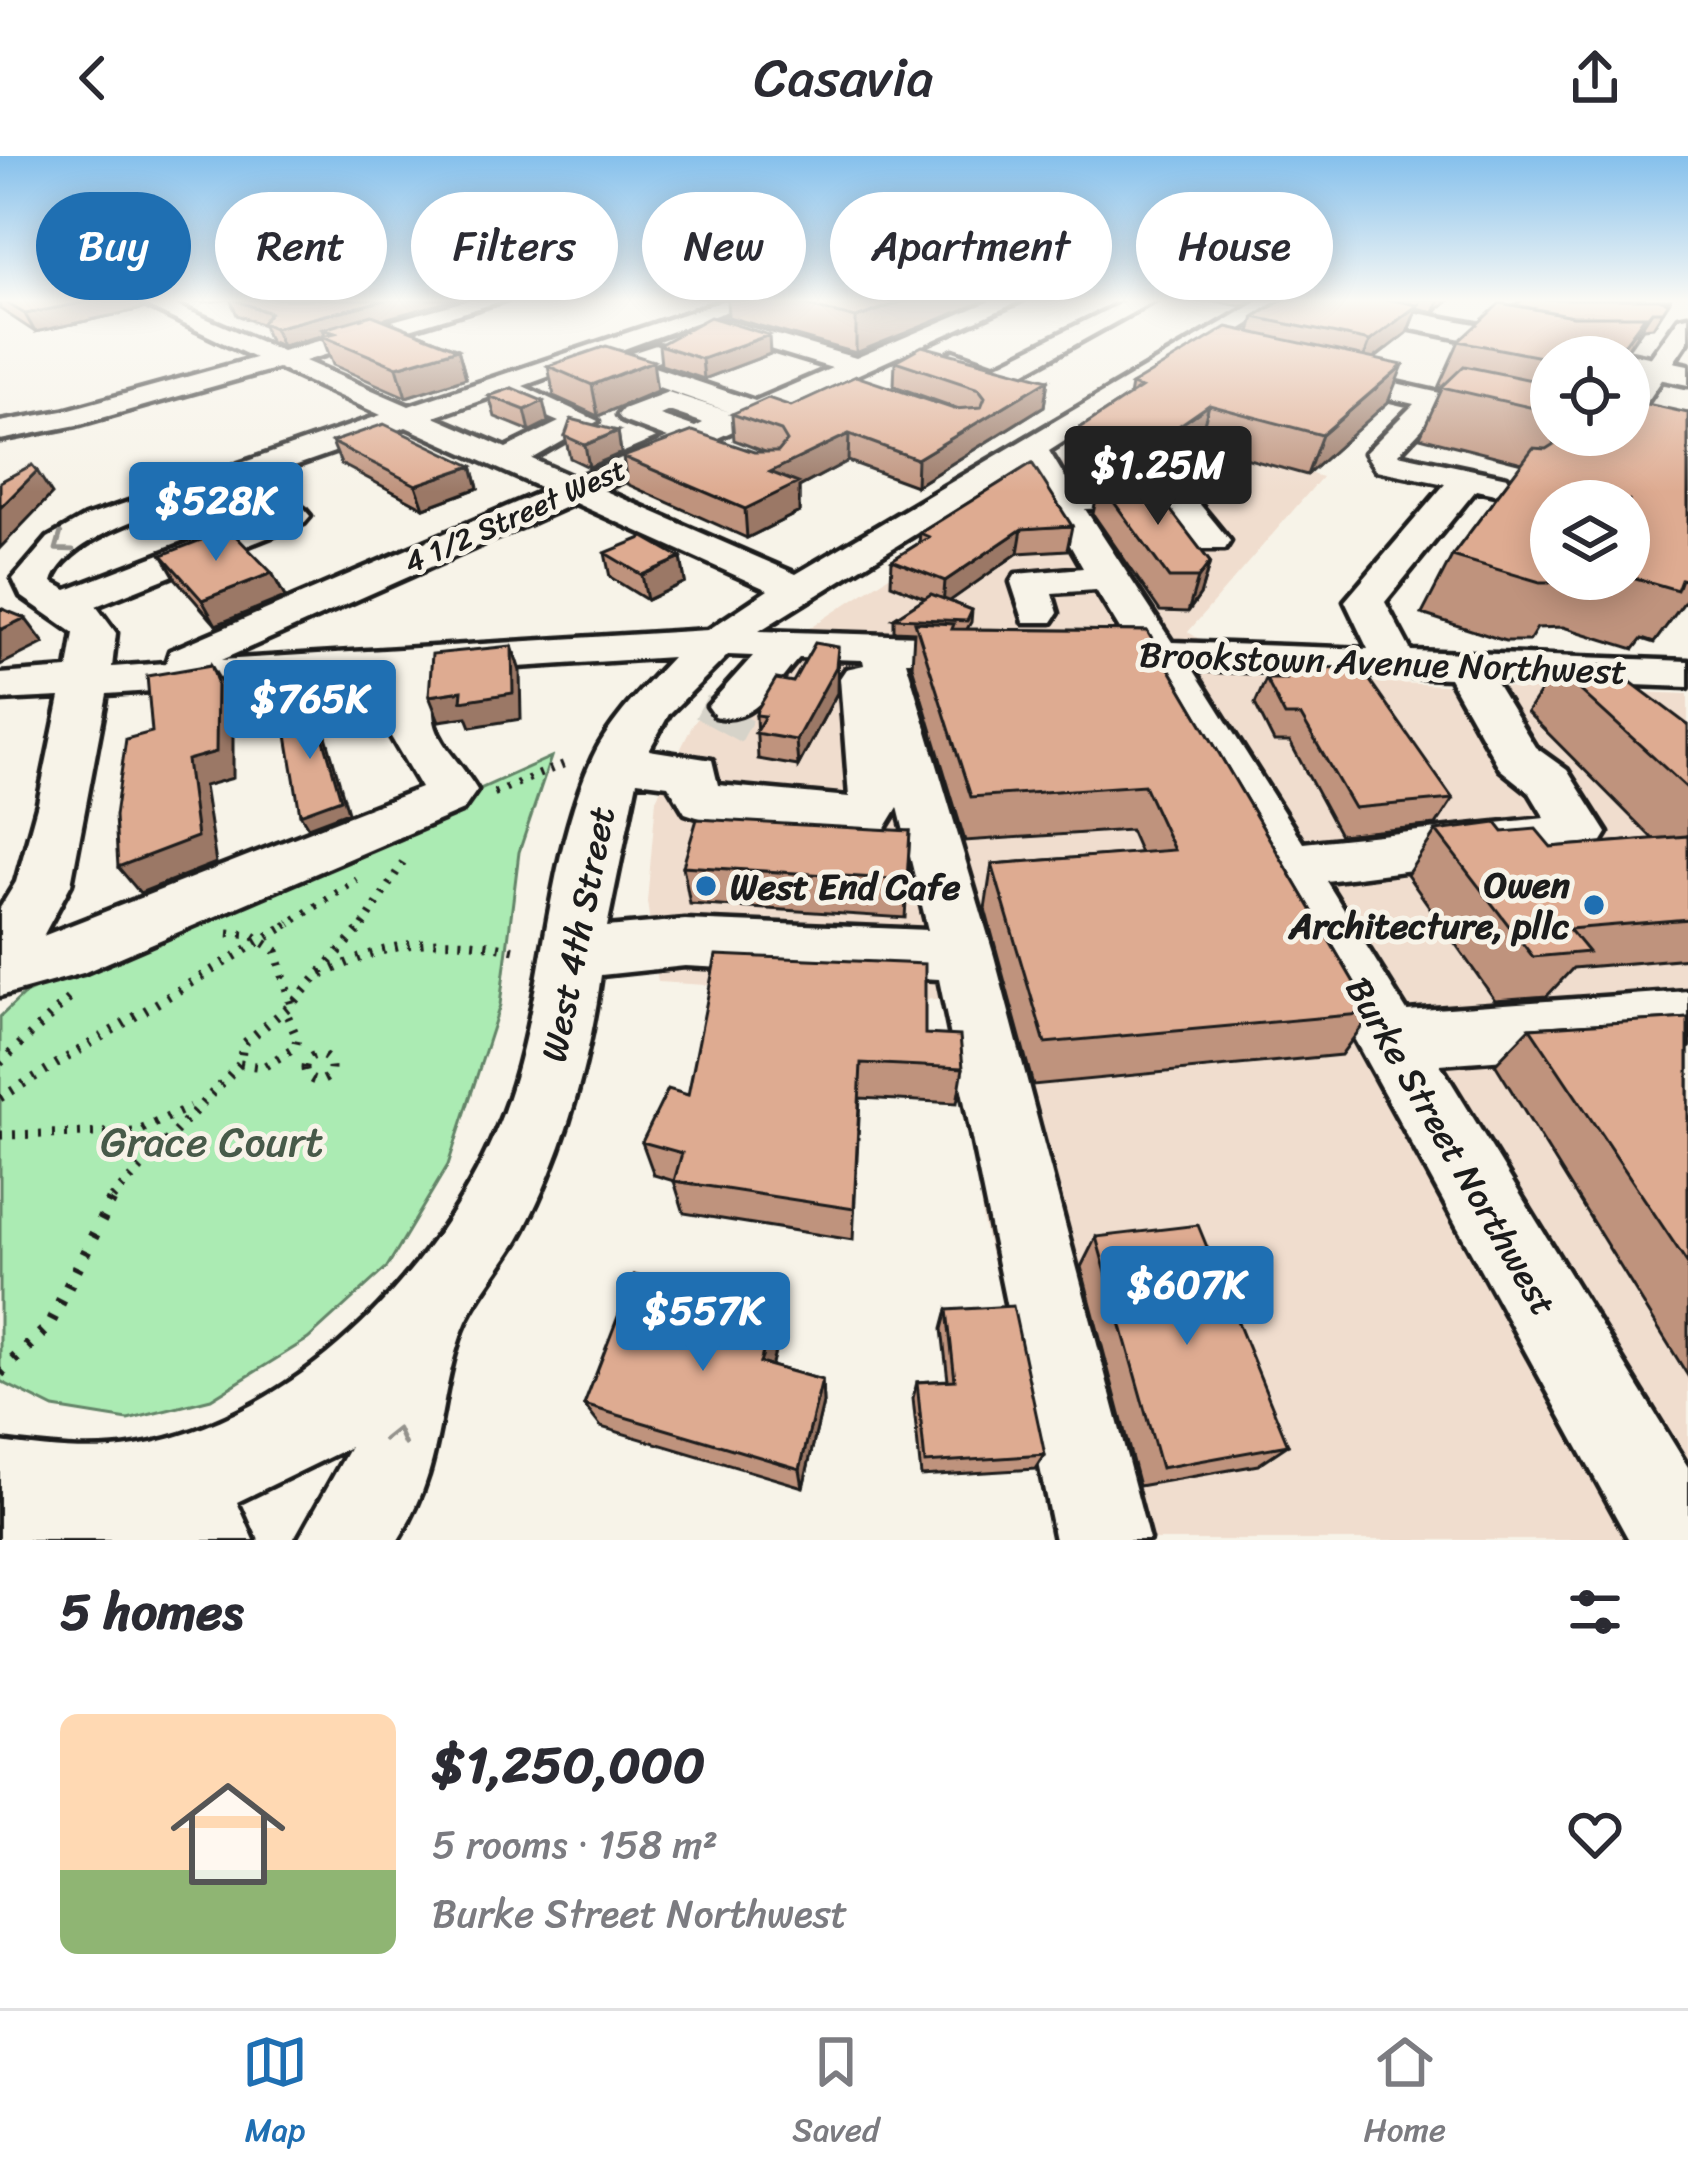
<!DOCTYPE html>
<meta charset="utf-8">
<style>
:root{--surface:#fff;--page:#f2f2f3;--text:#2b2b33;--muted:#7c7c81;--line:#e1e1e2;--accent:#1f6fb2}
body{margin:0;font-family:Sriracha,sans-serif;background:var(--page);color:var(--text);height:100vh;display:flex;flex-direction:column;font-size:45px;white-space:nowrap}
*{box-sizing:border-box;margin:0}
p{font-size:39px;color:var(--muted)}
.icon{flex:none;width:66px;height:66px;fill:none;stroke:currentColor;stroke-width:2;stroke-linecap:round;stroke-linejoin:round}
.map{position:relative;height:1384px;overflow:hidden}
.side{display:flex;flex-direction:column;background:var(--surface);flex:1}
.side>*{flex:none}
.hud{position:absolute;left:36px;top:36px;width:1617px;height:108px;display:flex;gap:24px}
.controls{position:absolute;left:1530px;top:180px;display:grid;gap:24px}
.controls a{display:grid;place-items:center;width:120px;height:120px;border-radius:50%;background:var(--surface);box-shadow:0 6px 30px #0003;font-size:60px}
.price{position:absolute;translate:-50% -102px;padding:0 27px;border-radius:12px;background:var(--accent);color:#fff;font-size:39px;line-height:78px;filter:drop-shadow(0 3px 6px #0008)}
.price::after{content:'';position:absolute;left:50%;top:72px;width:36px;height:27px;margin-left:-18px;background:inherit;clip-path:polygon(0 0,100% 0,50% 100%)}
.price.selected{background:#222;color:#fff}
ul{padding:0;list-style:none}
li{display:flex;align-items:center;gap:36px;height:300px;padding:0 60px}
li span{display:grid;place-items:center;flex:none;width:336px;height:240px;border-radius:18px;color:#555}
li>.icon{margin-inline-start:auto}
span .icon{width:144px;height:144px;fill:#fffc;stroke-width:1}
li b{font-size:51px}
h2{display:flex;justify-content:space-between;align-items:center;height:144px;padding:0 60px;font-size:51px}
.pill{padding:0 42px;border-radius:54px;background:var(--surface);box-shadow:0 6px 30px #0003;font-size:42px;line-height:108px}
.pill.selected{background:var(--accent);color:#fff}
header{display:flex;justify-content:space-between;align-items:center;height:156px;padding:0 60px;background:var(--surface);font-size:54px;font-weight:600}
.menu{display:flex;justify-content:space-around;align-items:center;height:168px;border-top:3px solid var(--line);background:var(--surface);font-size:33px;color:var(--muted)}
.menu a{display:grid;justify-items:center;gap:6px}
.menu .selected{color:var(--accent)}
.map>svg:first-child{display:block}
</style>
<header><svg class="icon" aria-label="back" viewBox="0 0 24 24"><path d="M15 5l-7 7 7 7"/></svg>Casavia<svg class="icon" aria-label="share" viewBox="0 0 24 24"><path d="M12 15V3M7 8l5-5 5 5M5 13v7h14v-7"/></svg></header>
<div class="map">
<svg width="1688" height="1384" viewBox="0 0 1688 1384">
<rect width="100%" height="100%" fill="#f7f3e8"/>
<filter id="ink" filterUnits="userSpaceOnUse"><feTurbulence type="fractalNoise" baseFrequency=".00833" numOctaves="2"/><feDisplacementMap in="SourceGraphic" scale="24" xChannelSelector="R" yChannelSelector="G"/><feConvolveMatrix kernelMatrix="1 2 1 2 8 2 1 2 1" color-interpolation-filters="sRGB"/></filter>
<g filter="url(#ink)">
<!-- built -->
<path fill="#f0ddce" d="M 1129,264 L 1322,321 L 1188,476 L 1260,522 L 1688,538 L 1688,1384 L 1061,1384 L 983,1067 L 957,845 L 658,826 L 647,746 L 656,643 L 693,568 L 728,525 Z"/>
<!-- green -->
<path fill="#abebb3" stroke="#648468" stroke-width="3" d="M 551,601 L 519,696 L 500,849 L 448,1009 L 387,1111 L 308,1183 L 211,1243 L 128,1264 L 54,1252 L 0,1225 L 0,861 L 23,839 Z"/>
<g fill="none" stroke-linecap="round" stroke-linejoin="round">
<!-- minor-tunnel-far1 -->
<path stroke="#d6d3c9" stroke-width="40" stroke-dasharray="40 21" stroke-linecap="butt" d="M 728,555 L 731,550"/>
<!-- minor-tunnel -->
<path stroke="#d6d3c9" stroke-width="52" stroke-dasharray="52 26" stroke-linecap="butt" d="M 718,574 L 730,552"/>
<defs>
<path id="minor" d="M 132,143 L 161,143 L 282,195 L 473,143 L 508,143 L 305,205 L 409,250 L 728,143 L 760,143 L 523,230 L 598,265 L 532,303 L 575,322 L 668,282 L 623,265 L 618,259 L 623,253 L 668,236 L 730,256 L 613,215 L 613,203 L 656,189 L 665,191 L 665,203 L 648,209 L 755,245 L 832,212 L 710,175 L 710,165 L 728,165 L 856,202 L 995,143 L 1024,143 L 603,334 L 796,418 L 1262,143 L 1289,143 L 1049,295 L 1075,338 L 1165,329 L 1209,301 L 1225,311 L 1193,340 L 1230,385 L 1225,393 L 1199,393 L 1165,350 L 1085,353 L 1172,486 L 1368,493 L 1345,445 L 1445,328 L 1376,314 L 1365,297 L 1414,248 L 1310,224 L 1310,212 L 1320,210 L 1551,262 L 1555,279 L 1551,280 L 1440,254 L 1398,298 L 1507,321 L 1512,328 L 1495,338 L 1476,334 L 1385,446 L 1411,495 L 1688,505 L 1688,531 L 1494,524 L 1535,591 L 1567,614 L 1607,677 L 1599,690 L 1326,725 L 1407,855 L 1688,835 L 1688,889 L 1440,908 L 1688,1311 L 1688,1384 L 1629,1384 L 1162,532 L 1147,511 L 1072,505 L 1066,496 L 1072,487 L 1127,485 L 1096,434 L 1052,437 L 1058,457 L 1052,466 L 1024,466 L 1011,426 L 1016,418 L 1083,412 L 1025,310 L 759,475 L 986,482 L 1001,486 L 1007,495 L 1001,504 L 906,505 L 994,800 L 1149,1384 L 1055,1384 L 939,823 L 685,810 L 601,819 C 589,907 565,994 524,1073 C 507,1106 475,1140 462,1175 C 435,1250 445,1310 398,1384 L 298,1384 L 350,1291 L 237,1346 L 254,1384 L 0,1384 L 0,1286 C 45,1292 91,1298 136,1290 C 303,1263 455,1098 508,944 C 546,832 545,706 593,601 C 610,565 644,531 672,501 L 439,516 C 420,581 448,586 477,634 L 463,654 L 83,817 L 0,840 L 0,752 L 16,726 L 38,647 L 60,541 L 0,544 L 0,518 L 68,513 L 74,477 L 21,440 L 13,423 L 48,382 L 85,361 L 381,259 L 278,212 L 77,269 L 0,284 L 0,266 L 63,255 L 255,202 ZM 496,239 L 559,266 L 506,292 L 434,261 ZM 669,255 L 701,266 L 703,267 L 695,271 L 660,259 ZM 406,271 L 546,334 L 170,495 L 166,507 L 112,511 L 116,477 L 96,450 L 304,367 L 310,360 L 304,353 L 254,324 ZM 224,334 L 264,358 L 67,434 L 52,426 C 68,376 179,350 224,334 ZM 575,347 L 768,434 L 708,474 L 221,504 ZM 728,499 L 753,500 L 708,550 L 715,560 C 754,570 775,528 799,502 L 863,504 L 864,509 L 846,513 L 840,522 L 849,641 L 718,629 L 712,604 L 649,594 L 669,558 ZM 1193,513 L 1449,522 L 1500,613 L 1530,637 L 1545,662 L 1303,687 ZM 394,519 L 387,574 L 421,632 L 43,780 L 71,728 L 107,538 ZM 637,625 L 668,629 L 685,657 L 703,663 L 866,679 L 884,674 L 898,651 L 928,774 L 685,764 L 607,771 Z
M 1129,143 L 1157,143 L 1009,225 L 956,219 L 940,203 L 953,195 L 995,210 Z
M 1688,160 L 1688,185 L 1639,258 L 1629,261 L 1629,232 L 1679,162 Z"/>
<path id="major" d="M 1288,143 L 1343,143 L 1598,191 L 1614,201 L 1551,201 L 1302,151 Z
M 1629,197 L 1688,209 L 1688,229 L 1629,217 L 1629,201 L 1617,201 Z"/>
</defs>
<!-- minor casing -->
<use href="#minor" stroke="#1c1c1c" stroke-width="9"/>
<!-- major casing -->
<use href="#major" stroke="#1c1c1c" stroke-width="9"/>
<!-- path-far2 -->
<path stroke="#1c1c1c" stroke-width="8" stroke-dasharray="3 9" stroke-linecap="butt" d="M 494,637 L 564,608
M 285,770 L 357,724
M 363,770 L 405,703"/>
<!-- path-far1 -->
<path stroke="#1c1c1c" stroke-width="9" stroke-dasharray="3 10" stroke-linecap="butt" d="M 228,777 L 252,779 L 276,795 L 291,849
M 322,819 C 388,785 442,778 515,794
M305 912a13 13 0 1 1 26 0a13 13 0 1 1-26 0Z
M 0,907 L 69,843
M 240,908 L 263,911 L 295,892 L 297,882 L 285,854
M 0,942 L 290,767
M 0,979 L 136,976 L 190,951
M 112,1042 L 240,908 L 243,888 L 291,849 L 365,767"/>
<!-- path -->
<path stroke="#1c1c1c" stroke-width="12" stroke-dasharray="4.5 14" stroke-linecap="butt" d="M 0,1217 L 48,1171 L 114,1039"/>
<!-- minor -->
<use href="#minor" fill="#f7f3e8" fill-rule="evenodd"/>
<!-- major -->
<use href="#major" fill="#f7f3e8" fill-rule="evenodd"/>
</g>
<!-- wall -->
<path fill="#bf937d" stroke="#1c1c1c" stroke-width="3" fill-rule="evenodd" d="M 0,143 L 142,153 L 35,176 L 0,153 Z
M 173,143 L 458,143 L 383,163 L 458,193 L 466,222 L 406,241 L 333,209 L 322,180 L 325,179 L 282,190 L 269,185 L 263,169 L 237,159 L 230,143 L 204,146 Z
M 727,143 L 990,143 L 856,197 L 728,161 Z
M 1205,143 L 1255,143 L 1241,150 Z
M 1280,143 L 1451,143 L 1434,156 L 1417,152 L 1407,177 L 1374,203 L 1388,246 L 1307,319 L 1198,289 L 1148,324 L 1164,335 L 1162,344 L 1210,406 L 1200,439 L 1188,456 L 1160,455 L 1093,358 L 1099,328 L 1075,329 L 1067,316 L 1074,276 L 1129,240 L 1131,229 L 1250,176 L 1254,161 L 1279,145 Z
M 1523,143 L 1672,143 L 1660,143 L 1669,146 L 1653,171 L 1643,172 L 1628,193 L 1551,201 L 1551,279 L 1629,279 L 1688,257 L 1688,441 L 1654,487 L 1642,483 L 1634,493 L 1563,471 L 1537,472 L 1529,485 L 1505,485 L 1422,458 L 1452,400 L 1522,307 L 1420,281 L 1442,233 L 1438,232 L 1459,185 L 1515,149 ZM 1629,345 L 1629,423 L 1551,423 Z
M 659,189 L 770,198 L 704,223 L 661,209 Z
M 895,205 L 1048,224 L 1044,250 L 916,330 L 848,305 L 799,331 L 799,356 L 747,382 L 627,328 L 623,301 L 765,296 L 734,284 L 732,258 L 791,250 L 959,253 L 894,230 Z
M 548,210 L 657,235 L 598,260 L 554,240 Z
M 512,232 L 548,266 L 530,275 L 495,261 L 489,240 Z
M 618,275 L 621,297 L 589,311 L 570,302 L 565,280 Z
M 332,286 L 472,310 L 478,332 L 424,352 L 341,308 Z
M 147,344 L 233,365 L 184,384 L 160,367 Z
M 1072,370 L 1067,394 L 1018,397 L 949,445 L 972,454 L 971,466 L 967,473 L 1147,475 L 1372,857 L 1341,899 L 1033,929 L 985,753 L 992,708 L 1140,697 L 1130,674 L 965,685 L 912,510 L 914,476 L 894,475 L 894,462 L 925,442 L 891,428 L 892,404 L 919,387 L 920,377 Z
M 605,397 L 681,402 L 685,426 L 647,444 L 610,421 Z
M 162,399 L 272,417 L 285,441 L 216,469 L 176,423 Z
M 1280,511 L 1453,643 L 1436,669 L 1340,679 L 1290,586 L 1274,586 L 1255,548 L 1266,523 L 1275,523 Z
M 1556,512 L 1688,569 L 1688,802 L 1573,812 L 1547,840 L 1495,844 L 1407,719 L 1436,675 L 1503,676 L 1551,691 L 1653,683 L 1527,556 Z
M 838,516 L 837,537 L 798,610 L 758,603 L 756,559 L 793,526 Z
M 910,675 L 905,762 L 690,748 L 683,710 Z
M 1688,862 L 1688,1220 L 1495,908 L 1530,872 Z
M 925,878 L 963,912 L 957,947 L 860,942 L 853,1084 L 684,1057 L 674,1025 L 654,1019 L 642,986 L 688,939 Z
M 1096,1081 L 1288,1289 L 1258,1309 L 1139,1330 L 1081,1111 Z
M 947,1154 L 1045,1299 L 1036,1313 L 921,1320 L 913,1242 L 917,1226 L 948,1224 L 942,1173 Z
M 774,1157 L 778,1183 L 771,1210 L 822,1224 L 823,1247 L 803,1331 L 601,1271 L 584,1249 Z"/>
<!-- shaded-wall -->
<path fill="#9b7866" stroke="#1c1c1c" stroke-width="3" d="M 101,143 L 137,143 L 142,153 L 35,176 L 25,158 Z
M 202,143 L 233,143 L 204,146 Z
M 389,143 L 458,143 L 333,177 L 323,173 L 325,179 L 282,190 L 274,172 Z
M 909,143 L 990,143 L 856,197 L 856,162 Z
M 1440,143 L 1451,143 L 1434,156 Z
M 1418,149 L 1407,177 L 1359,214 L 1370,185 Z
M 1652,155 L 1622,201 L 1615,201 L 1645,160 Z
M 769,179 L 770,198 L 704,223 L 702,203 Z
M 458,193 L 466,222 L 406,241 L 397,211 Z
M 653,205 L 657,235 L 598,260 L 592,229 Z
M 1403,209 L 1388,246 L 1307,319 L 1322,279 Z
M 1048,224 L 1044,250 L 916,330 L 917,303 Z
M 543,245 L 548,266 L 530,275 L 525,254 Z
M 1209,249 L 1198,289 L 1147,326 L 1157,285 Z
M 618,275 L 621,297 L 589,311 L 585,289 Z
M 849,278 L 848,305 L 799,331 L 799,356 L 747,382 L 745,353 L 770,316 Z
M 472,310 L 478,332 L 424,352 L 416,329 Z
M 37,315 L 52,338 L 0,392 L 0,352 Z
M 222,342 L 233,365 L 184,384 L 171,360 Z
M 1022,373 L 1018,397 L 943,450 L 945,425 Z
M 681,402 L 685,426 L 647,444 L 642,419 Z
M 1210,406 L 1200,439 L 1188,456 L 1198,422 Z
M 272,417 L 285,441 L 216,469 L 202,444 Z
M 25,462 L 44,487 L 0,509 L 0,474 Z
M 512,490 L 520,515 L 521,563 L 471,571 L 467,561 L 439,565 L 429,540 L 462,535 Z
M 838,491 L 837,537 L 798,610 L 796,584 Z
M 211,509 L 226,535 L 233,552 L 233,622 L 204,630 L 216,707 L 140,737 L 118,711 L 187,604 Z
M 315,553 L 322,566 L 348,656 L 308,671 L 300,658 Z
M 774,1157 L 778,1183 L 766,1232 L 760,1207 Z
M 822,1224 L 823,1247 L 803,1331 L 800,1313 Z"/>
<!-- building -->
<path fill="#deab91" stroke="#1c1c1c" stroke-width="3" d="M 0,143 L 101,143 L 25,158 Z
M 232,143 L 389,143 L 274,172 L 262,167 L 270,157 Z
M 781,143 L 909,143 L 856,162 Z
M 1284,143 L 1387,143 L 1418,149 L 1370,185 L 1254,161 Z
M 1523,143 L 1658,143 L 1669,146 L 1663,155 L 1652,155 L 1635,177 L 1645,160 L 1573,160 L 1515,149 Z
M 1500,147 L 1573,160 L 1645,160 L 1615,201 L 1551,201 L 1551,203 L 1459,185 Z
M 372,159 L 458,193 L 397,211 L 322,180 L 335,177 L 323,173 Z
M 710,161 L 769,179 L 702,203 L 659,189 Z
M 1227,171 L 1403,209 L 1322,279 L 1209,249 L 1157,285 L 1083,288 L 1074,276 L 1141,232 L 1131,229 Z
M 606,190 L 653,205 L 592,229 L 548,210 Z
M 922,190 L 1048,224 L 917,303 L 849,278 L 770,316 L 798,327 L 745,353 L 623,301 L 693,275 L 754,296 L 778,296 L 787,285 L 781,275 L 732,258 L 768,242 L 791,250 L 856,220 L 954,253 L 981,251 L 985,241 L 979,233 L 895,205 Z
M 1464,210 L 1551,228 L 1551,256 L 1442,231 Z
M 512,232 L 543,245 L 525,254 L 489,240 Z
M 1629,244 L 1688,257 L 1688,425 L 1681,423 L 1677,434 L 1629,420 L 1629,345 L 1551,345 L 1551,423 L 1568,423 L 1566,426 L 1540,426 L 1452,400 L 1533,292 L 1546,293 L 1565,281 L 1563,279 L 1629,279 Z
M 571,263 L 618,275 L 585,289 L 565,280 Z
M 384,268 L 472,310 L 416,329 L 332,286 Z
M 1032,307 L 1072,370 L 1022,373 L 945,425 L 892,404 L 929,381 L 920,377 Z
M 32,309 L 37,315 L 0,352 L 0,326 Z
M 1155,324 L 1164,335 L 1156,335 L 1210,406 L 1198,422 L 1169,422 L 1100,327 Z
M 198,327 L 222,342 L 171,360 L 147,344 Z
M 229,373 L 272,417 L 202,444 L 162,399 Z
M 644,381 L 681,402 L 642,419 L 605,397 Z
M 931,438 L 972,454 L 967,465 L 894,462 Z
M 0,452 L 25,462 L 0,474 Z
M 915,466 L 954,468 L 952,473 L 1147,475 L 1372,857 L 1045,887 L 992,708 L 1174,694 L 1144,629 L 971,641 Z
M 815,487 L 838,491 L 836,511 L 796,584 L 755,577 L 765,560 L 756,559 L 757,554 L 776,523 L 793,526 Z
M 512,490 L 513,537 L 461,545 L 462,535 L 429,540 L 432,498 Z
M 211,509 L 217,526 L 216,596 L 187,604 L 197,681 L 118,711 L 115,660 L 126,583 L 152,576 L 147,520 Z
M 1608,509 L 1688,569 L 1688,633 L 1556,512 Z
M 1280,511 L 1361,512 L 1453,643 L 1354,652 L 1301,560 L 1285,560 L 1266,523 L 1286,523 Z
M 315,553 L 341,643 L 300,658 L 284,561 Z
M 697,663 L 910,675 L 907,724 L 683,710 Z
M 1496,667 L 1503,676 L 1536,673 L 1551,691 L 1688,680 L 1688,763 L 1569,773 L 1588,796 L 1533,801 L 1436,675 Z
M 716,799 L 925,808 L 925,878 L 960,880 L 963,912 L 861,907 L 854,1053 L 674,1025 L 682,997 L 642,986 L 668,933 L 688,939 Z
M 1688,862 L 1688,1108 L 1530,872 Z
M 1198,1069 L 1288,1289 L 1161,1312 L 1096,1081 Z
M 634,1119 L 774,1157 L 760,1207 L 822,1224 L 800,1313 L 584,1249 Z
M 1013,1150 L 1045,1299 L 925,1307 L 917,1226 L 955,1224 L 947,1154 Z"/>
<!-- one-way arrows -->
<defs><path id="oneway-chevron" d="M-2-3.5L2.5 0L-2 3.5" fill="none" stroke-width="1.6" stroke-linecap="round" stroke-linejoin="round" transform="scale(3)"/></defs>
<g stroke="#94928c">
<use href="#oneway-chevron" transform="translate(62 389) rotate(144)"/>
<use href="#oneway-chevron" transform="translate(396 1280) rotate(-76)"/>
</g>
</g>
<!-- sky -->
<linearGradient id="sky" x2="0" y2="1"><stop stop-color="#85c0ec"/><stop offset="0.43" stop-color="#fbfaf5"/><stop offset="1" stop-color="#fbfaf5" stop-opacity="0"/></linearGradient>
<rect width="1688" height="336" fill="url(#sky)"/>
<!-- markers -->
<g fill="#1f6fb2" stroke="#f7f3e8" stroke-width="4.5">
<circle cx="706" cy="730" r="12"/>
<circle cx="1594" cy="749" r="12"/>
</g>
<g text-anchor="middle" stroke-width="10" stroke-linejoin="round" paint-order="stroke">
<!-- far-street labels -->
<g font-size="30" fill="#1c1c1c" stroke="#f7f3e8">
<text transform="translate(515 360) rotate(-24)" y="10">4 1/2 Street West</text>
</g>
<!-- street labels -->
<g font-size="36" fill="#1c1c1c" stroke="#f7f3e8">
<text transform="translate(1383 506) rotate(2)" y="13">Brookstown Avenue Northwest</text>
<text transform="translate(577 778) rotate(-79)" y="13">West 4th Street</text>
<text transform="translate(1452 990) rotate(60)" y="13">Burke Street Northwest</text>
</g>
<!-- poi labels -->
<g font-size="36" font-weight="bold" fill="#1c1c1c" stroke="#f7f3e8" text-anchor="end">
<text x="1570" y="741">Owen<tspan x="1570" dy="41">Architecture, pllc</tspan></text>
<text x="730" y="743" text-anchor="start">West End Cafe</text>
</g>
<!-- near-park labels -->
<g font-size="42" fill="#475a49" stroke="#f7f3e8">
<text x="212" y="1000">Grace Court</text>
</g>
</g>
</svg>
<div class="controls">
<a><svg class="icon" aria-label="locate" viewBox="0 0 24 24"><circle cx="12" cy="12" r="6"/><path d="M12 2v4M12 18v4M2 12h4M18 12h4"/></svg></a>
<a><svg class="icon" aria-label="layers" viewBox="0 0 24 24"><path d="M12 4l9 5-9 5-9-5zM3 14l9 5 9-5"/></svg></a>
</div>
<b class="price selected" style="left:1158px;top:372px">$1.25M</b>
<b class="price" style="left:216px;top:408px">$528K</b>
<b class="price" style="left:310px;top:606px">$765K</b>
<b class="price" style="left:1187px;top:1192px">$607K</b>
<b class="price" style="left:703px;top:1218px">$557K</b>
<div class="hud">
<a class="pill selected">Buy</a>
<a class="pill">Rent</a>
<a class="pill">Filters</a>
<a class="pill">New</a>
<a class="pill">Apartment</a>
<a class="pill">House</a>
</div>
</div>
<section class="side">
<h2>5 homes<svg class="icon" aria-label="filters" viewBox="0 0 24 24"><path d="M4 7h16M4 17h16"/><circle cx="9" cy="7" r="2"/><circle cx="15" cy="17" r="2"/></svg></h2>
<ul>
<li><span style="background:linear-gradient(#ffd9b3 65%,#8fb573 0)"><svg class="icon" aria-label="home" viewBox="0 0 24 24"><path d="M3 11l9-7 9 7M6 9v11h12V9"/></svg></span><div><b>$1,250,000</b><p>5 rooms · 158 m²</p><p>Burke Street Northwest</p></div><svg class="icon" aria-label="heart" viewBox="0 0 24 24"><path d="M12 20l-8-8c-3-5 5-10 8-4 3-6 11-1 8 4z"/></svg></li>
</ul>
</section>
<nav class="menu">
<a class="selected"><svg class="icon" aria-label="map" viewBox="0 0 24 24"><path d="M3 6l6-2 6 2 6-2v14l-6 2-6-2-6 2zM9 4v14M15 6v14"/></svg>Map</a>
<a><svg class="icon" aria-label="saved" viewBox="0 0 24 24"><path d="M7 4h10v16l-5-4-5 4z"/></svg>Saved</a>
<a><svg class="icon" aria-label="home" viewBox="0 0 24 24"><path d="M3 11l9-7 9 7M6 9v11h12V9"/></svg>Home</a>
</nav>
